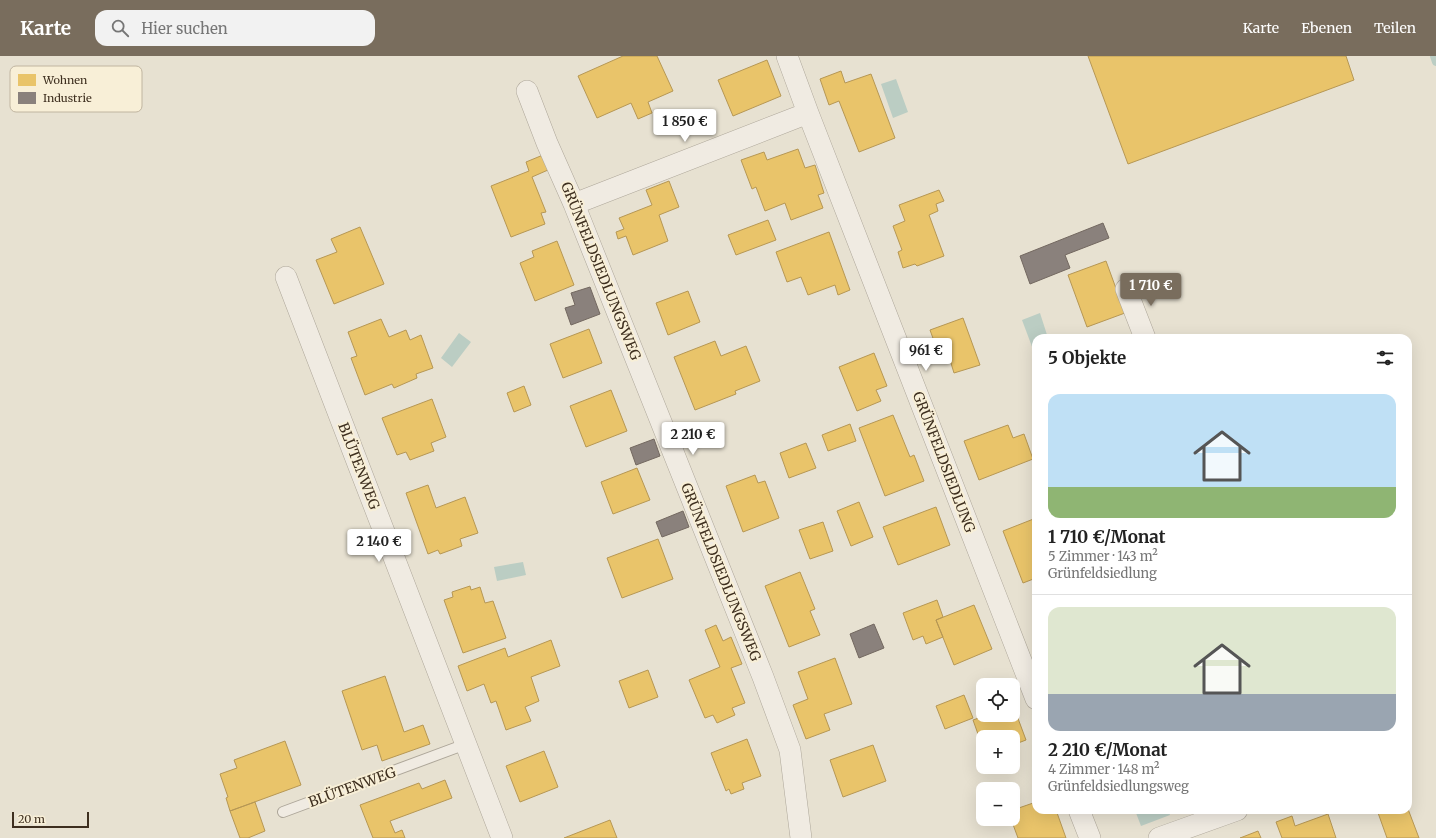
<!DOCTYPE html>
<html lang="de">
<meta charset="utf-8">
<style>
:root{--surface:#fff;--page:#f2f2f2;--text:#222;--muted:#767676;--line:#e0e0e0;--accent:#796d5d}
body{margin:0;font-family:Merriweather,serif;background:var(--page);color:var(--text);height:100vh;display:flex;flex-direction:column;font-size:15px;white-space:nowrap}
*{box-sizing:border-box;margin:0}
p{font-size:13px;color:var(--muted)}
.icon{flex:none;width:22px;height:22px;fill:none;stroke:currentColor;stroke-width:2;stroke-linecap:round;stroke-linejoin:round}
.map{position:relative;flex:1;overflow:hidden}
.details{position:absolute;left:1032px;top:278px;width:380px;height:480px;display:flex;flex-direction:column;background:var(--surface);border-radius:12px;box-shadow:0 4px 16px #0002}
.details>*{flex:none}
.buttons{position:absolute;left:976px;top:622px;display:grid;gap:8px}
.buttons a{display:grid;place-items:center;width:44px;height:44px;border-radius:8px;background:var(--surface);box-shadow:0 4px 16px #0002;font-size:20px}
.scale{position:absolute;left:12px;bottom:10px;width:77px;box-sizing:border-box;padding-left:4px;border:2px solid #3e2f1f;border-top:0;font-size:11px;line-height:14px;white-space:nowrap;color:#3e2f1f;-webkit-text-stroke:3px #f8efd7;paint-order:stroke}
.price{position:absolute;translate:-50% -34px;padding:0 9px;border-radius:4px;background:#fff;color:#222;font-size:13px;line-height:26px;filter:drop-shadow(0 1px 2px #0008)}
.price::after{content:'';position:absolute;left:50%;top:24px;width:12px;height:9px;margin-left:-6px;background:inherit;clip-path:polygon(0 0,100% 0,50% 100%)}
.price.active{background:var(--accent);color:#fff}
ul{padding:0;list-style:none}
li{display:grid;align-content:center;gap:8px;height:212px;padding:0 16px}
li+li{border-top:1px solid var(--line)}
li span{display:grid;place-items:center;height:124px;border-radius:12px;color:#555}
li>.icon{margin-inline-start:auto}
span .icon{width:72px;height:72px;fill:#fffc;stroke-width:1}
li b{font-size:17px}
h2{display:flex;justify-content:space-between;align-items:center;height:48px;padding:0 16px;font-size:17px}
header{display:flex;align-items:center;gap:24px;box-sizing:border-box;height:56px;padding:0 20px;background:var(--accent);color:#fff}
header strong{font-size:19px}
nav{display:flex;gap:22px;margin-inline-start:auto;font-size:14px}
.search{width:280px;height:36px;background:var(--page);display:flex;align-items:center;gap:10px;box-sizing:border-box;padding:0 14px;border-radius:12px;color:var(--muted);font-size:15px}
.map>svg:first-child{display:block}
</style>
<header>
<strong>Karte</strong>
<div class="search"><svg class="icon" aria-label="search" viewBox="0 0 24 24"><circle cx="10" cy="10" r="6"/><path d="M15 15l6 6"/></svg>Hier suchen</div>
<nav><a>Karte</a><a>Ebenen</a><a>Teilen</a></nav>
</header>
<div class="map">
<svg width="1436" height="782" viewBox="0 0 1436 782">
<rect width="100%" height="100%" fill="#e7e1d1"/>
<!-- water -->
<path fill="#bbcdc3" d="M 896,23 L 908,56 L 893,62 L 881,28 Z
M 1040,257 L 1048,282 L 1036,282 L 1036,296 L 1034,296 L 1022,264 Z
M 459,277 L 471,286 L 452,311 L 441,302 Z
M 523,506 L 526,519 L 497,525 L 494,511 Z
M 1145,754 L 1168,754 L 1170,759 L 1141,770 L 1136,757 Z"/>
<!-- homes -->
<path fill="#e9c46a" stroke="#b69754" d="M 623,0 L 657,0 L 673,35 L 648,46 L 652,57 L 638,63 L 631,47 L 597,62 L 578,20 Z
M 1088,0 L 1346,0 L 1354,24 L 1128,108 Z
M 767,4 L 781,40 L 733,60 L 718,24 Z
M 841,15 L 845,27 L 871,18 L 895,82 L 859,96 L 839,45 L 829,49 L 820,23 Z
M 798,93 L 805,112 L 815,109 L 824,137 L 818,139 L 823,152 L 791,164 L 785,147 L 765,155 L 756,131 L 752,133 L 741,104 L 764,96 L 767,104 Z
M 543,99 L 548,114 L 532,121 L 546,156 L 541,157 L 545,168 L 511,181 L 491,130 L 529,115 L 526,106 Z
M 669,125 L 679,151 L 659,159 L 668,185 L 633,199 L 626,180 L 618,183 L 616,176 L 624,173 L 619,162 L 652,149 L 646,134 Z
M 939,134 L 944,145 L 936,148 L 938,155 L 929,159 L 944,200 L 917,210 L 915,208 L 903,212 L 898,196 L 902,194 L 893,170 L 905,165 L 899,149 Z
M 768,164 L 776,184 L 736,199 L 728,179 Z
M 360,171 L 384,228 L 334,248 L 316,204 L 337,196 L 331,183 Z
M 829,176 L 850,234 L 838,239 L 835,229 L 808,239 L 801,221 L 787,226 L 776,196 Z
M 557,185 L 574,229 L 535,245 L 520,207 L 534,201 L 532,195 Z
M 1106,205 L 1125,257 L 1087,271 L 1068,219 Z
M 688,235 L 700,266 L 668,279 L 656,247 Z
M 963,262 L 980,309 L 954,317 L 950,304 L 942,307 L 930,274 Z
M 381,263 L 389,281 L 406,274 L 410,284 L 421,279 L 433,312 L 416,318 L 417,322 L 394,332 L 392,328 L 365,339 L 351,302 L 357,300 L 348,276 Z
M 589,273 L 602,307 L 563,322 L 550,288 Z
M 715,285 L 721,300 L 746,290 L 760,325 L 735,335 L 736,338 L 695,354 L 674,301 Z
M 874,297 L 887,330 L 876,334 L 881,345 L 857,355 L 839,311 Z
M 524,330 L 531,349 L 514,356 L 507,337 Z
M 611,334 L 627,375 L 586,391 L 570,350 Z
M 432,343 L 446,381 L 431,387 L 434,395 L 410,404 L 406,396 L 397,399 L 382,362 Z
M 893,359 L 910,401 L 914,399 L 924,425 L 885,440 L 859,372 Z
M 850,368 L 856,385 L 828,395 L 822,379 Z
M 1008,369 L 1013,382 L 1024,378 L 1033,403 L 979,424 L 964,385 Z
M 806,387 L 816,412 L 789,422 L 780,397 Z
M 637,412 L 650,444 L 613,458 L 601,426 Z
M 755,419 L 758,427 L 765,425 L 779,462 L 743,476 L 726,430 Z
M 428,429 L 436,452 L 465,441 L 478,477 L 460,483 L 462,490 L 440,498 L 438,494 L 428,498 L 406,437 Z
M 859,446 L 873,481 L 851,490 L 837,455 Z
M 936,451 L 950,489 L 898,509 L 883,471 Z
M 1036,462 L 1036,522 L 1023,527 L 1003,475 Z
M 823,466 L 833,495 L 810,503 L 799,474 Z
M 658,483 L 673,523 L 622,542 L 607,502 Z
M 800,516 L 815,553 L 810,555 L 820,579 L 789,591 L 765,530 Z
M 470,530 L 471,534 L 480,531 L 485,547 L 493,545 L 506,582 L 463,597 L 444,544 L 453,541 L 452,536 Z
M 937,544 L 943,561 L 936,564 L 943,581 L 926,588 L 923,580 L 913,584 L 903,557 Z
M 974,549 L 992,593 L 954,609 L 936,564 Z
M 716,569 L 723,585 L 731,581 L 742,608 L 731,612 L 745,647 L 732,652 L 735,659 L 717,667 L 713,659 L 705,662 L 689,624 L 720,611 L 705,574 Z
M 551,584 L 560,610 L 531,621 L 539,645 L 525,651 L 531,665 L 506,674 L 496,645 L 491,647 L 484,628 L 467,635 L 458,610 L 505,592 L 508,601 Z
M 835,602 L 852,648 L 824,658 L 830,674 L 806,683 L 793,649 L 808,643 L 798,616 Z
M 648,614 L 658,641 L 629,652 L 619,625 Z
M 385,620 L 404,676 L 423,669 L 430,688 L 382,705 L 377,689 L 362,694 L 342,635 Z
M 964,639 L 973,662 L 945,673 L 936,650 Z
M 1013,649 L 1026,684 L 1013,689 L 1013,681 L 983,681 L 983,692 L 973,664 L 987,659 L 1013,659 Z
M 747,683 L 761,720 L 742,727 L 744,733 L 731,738 L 729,733 L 726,735 L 711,697 Z
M 285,685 L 301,729 L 230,755 L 226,742 L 228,741 L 220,718 L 237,712 L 234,704 Z
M 873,689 L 886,725 L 843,741 L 830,704 Z
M 544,695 L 558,731 L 520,746 L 506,710 Z
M 445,724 L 452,742 L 390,765 L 395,777 L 402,774 L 405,782 L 373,782 L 360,749 L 419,727 L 422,733 Z
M 255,746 L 265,775 L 248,782 L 240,782 L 230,755 Z
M 1036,746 L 1036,754 L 1056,754 L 1066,782 L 1018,782 L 1011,763 L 1013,763 L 1013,754 Z
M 1408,753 L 1419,782 L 1387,782 L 1377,754 L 1408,754 Z
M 1328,758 L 1336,782 L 1282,782 L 1276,766 L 1292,760 L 1295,770 Z
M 610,764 L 617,782 L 564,782 Z
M 1258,775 L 1261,782 L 1240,782 Z"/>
<!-- industry -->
<path fill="#8a817c" stroke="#736860" d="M 1103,167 L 1109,182 L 1065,199 L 1070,212 L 1030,228 L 1020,200 Z
M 590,231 L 600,258 L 571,269 L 565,252 L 575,249 L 571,237 Z
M 654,383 L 660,400 L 636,409 L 630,392 Z
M 683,455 L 689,471 L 662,481 L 656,466 Z
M 874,568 L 884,592 L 859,602 L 850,578 Z"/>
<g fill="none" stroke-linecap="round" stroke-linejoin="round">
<!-- stream -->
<path stroke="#bbcdc3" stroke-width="8" d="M 1434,0 L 1436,6"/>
<defs>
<path id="lane" d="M 283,756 L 466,688"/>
<path id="street" d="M 787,0 L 808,57 L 1036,643
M 527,35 L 547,87 L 574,148 L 763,621 L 790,694 L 801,782
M 574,148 L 808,57
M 286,221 L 502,782
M 1126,233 L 1145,282
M 1079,754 L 1090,782
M 1159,782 L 1237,754"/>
</defs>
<!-- lane casing -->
<use href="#lane" stroke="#ada699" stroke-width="12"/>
<!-- street casing -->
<use href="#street" stroke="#ada699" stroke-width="22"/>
<!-- lane -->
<use href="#lane" stroke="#f0ebe2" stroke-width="10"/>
<!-- street -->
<use href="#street" stroke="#f0ebe2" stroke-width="21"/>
</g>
<g text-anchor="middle" stroke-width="4" stroke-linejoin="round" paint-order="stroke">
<!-- street labels -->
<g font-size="14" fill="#3e2f1f" stroke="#f8efd7">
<text transform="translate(601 215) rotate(68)" y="5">GRÜNFELDSIEDLUNGSWEG</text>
<text transform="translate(944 406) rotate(69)" y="5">GRÜNFELDSIEDLUNG</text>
<text transform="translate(359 410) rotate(69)" y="5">BLÜTENWEG</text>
<text transform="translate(721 516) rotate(68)" y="5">GRÜNFELDSIEDLUNGSWEG</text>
<text transform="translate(352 731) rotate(-20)" y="5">BLÜTENWEG</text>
</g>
</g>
<!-- legend -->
<rect x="10" y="10" width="132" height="46" rx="6" fill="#f8efd7" stroke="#c0b5a0" stroke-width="1"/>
<rect x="18" y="18" width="18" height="12" fill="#e9c46a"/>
<rect x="18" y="36" width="18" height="12" fill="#8a817c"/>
<g font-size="11" fill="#3e2f1f">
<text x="43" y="28">Wohnen</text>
<text x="43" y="46">Industrie</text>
</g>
</svg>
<div class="buttons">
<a><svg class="icon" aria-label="locate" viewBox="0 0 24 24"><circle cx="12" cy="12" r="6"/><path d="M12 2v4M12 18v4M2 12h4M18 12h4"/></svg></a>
<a>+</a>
<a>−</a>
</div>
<div class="scale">20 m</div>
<b class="price" style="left:685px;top:87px">1 850 €</b>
<b class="price active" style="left:1151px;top:251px">1 710 €</b>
<b class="price" style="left:926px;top:316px">961 €</b>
<b class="price" style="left:693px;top:400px">2 210 €</b>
<b class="price" style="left:379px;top:507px">2 140 €</b>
<section class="details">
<h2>5 Objekte<svg class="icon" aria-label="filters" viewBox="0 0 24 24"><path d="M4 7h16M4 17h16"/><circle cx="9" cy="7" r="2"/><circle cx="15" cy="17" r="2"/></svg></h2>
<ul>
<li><span style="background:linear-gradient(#bfe0f5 75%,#8fb573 0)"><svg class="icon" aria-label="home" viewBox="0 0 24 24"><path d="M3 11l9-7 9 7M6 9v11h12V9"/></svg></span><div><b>1 710 €/Monat</b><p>5 Zimmer · 143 m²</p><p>Grünfeldsiedlung</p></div></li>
<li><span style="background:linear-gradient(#dfe7d0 70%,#9aa5b1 0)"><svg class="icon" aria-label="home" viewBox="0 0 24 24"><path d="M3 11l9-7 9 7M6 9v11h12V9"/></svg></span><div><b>2 210 €/Monat</b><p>4 Zimmer · 148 m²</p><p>Grünfeldsiedlungsweg</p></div></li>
</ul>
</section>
</div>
